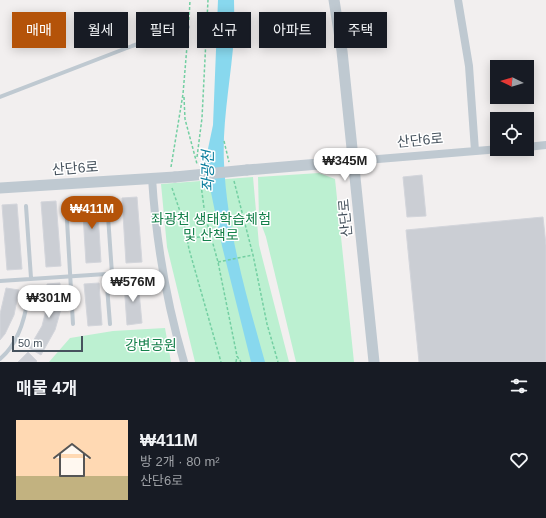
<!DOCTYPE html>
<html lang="ko">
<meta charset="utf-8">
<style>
:root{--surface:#171b24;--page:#242831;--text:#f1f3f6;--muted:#9ea1a6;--accent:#b45309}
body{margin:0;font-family:Arial,"Noto Sans KR",sans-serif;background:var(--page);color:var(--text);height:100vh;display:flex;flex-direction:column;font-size:15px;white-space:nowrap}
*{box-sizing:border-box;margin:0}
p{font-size:13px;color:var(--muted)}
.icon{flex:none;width:22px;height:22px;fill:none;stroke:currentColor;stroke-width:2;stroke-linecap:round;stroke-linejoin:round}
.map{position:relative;height:362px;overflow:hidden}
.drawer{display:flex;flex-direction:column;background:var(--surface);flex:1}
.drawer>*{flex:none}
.top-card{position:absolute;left:12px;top:12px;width:522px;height:36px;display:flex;gap:8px}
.needle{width:26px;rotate:275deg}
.buttons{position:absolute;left:490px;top:60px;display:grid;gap:8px}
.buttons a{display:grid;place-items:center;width:44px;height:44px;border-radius:0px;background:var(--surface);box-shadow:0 2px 10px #0003;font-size:20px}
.scale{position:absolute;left:12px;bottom:10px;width:71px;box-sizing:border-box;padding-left:4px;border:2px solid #46525d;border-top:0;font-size:11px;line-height:14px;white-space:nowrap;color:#46525d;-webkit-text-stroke:3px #fff;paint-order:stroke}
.price{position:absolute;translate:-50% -34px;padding:0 9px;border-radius:14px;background:#fff;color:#222;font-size:13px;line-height:26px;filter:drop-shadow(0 1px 2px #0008)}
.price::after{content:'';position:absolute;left:50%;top:24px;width:12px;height:9px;margin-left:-6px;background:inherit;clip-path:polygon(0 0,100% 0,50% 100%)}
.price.active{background:var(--accent);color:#fff}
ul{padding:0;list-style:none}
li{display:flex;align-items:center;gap:12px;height:100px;padding:0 16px}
li span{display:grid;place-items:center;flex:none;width:112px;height:80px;border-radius:0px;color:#555}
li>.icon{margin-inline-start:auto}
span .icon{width:48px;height:48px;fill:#fffc;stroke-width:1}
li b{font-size:17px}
h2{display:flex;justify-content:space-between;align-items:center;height:48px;padding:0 16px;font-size:17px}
.chip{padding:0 14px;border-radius:0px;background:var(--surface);box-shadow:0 2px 10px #0003;font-size:14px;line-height:36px}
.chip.active{background:var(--accent);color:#fff}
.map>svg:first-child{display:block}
</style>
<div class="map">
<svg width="546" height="362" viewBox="0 0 546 362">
<rect width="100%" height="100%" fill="#f2efef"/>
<!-- green -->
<path fill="#bcf0d1" d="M 319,173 L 335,179 L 354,362 L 296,362 L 266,237 L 259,218 L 258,177 Z
M 253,177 L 259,245 L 289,362 L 195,362 L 167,247 L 161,184 Z
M 165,328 L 171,362 L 49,362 L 70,338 L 113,331 Z"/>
<!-- water -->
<path fill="#88d8ee" d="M 218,0 L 234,0 C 234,12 235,24 234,36 C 231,79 222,121 224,163 C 227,231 247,298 265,362 L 251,362 L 222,246 L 205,163 L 213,125 Z"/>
<!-- building -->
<path fill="#cbced4" stroke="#d3d5db" d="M 422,175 L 426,216 L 407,217 L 403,177 Z
M 97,197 L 101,262 L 86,263 L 82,198 Z
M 137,197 L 142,262 L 126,263 L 122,198 Z
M 56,201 L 61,266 L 46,267 L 41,202 Z
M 17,204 L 22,269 L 7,270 L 2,205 Z
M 543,217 L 546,245 L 546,362 L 419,362 L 406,230 Z
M 138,281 L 142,323 L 127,325 L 124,283 Z
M 60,283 L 61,309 L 55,330 L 41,355 L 29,348 L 42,326 L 47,306 L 47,284 Z
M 99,283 L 102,325 L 88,326 L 84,284 Z
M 6,288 L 19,290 L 14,315 L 5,334 L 0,340 L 0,314 Z
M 28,352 L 37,361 L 36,362 L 18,362 Z"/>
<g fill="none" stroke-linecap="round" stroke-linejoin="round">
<!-- path -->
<path stroke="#73cfa2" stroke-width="1.5" stroke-dasharray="3 2" stroke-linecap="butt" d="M 189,20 L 190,0
M 184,97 L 185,119 L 197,164
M 224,141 L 229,162
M 197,157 L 202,118 L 208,0
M 171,167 L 183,94 L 188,34
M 234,181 L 253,255 L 267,324 L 278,362
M 201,185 L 205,215 L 218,262 L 237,356 L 241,362
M 172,188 L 184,223 L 189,249 L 221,362
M 187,238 L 211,236
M 218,262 L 253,255
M 236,362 L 237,356"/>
<!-- service -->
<path stroke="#bfc9d1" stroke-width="4" d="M 0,97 L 132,46 L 188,27
M 107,201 L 112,274
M 66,203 L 73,324
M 26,206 L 31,278
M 106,274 L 110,324
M 0,281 L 106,274 L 162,278
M 0,359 C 18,344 25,319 28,297"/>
<!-- minor -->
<path stroke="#bfc9d1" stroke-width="8" d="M 458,0 L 469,66 L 475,151
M 527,147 L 546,145
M 354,161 L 500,149
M 152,178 C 156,241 166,301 184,362"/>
<!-- tertiary -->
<path stroke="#bfc9d1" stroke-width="11" d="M 334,0 L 342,51 L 374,362
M 247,170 L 354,161
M 0,188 L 175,177"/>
<!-- tertiary-bridge -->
<path stroke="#bfc9d1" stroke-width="11" d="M 175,177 L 247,170"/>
</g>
<g text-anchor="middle" stroke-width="3" stroke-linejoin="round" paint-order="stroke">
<!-- street labels -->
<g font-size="14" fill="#46525d" stroke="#fff">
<text transform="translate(420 140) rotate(-5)" y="5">산단6로</text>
<text transform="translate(75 168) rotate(-4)" y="5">산단6로</text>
<text transform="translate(345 218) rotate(-95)" y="5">산단로</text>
</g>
<!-- park labels -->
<g font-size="14" fill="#15814b" stroke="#fff">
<text x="211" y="224">좌광천 생태학습체험<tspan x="211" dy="16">및 산책로</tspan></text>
<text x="151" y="350">강변공원</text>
</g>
<!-- water labels -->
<g font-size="15" font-style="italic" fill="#0a7e9d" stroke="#fff">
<text transform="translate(208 171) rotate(-90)" y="5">좌광천</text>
</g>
</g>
</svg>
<div class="buttons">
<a><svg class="needle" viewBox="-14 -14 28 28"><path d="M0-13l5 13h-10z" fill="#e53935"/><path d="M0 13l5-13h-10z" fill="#9ea1a6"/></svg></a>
<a><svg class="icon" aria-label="locate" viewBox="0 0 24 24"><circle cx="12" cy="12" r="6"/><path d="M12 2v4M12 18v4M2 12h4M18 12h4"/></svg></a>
</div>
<div class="scale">50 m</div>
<b class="price" style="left:345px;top:182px">₩345M</b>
<b class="price active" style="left:92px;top:230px">₩411M</b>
<b class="price" style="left:133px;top:303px">₩576M</b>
<b class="price" style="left:49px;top:319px">₩301M</b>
<div class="top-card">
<a class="chip active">매매</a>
<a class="chip">월세</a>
<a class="chip">필터</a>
<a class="chip">신규</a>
<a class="chip">아파트</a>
<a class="chip">주택</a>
</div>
</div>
<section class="drawer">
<h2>매물 4개<svg class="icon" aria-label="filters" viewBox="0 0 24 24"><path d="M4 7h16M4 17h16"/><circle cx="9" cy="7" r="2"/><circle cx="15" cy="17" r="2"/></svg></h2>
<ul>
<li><span style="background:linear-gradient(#ffd9b3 70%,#c2b280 0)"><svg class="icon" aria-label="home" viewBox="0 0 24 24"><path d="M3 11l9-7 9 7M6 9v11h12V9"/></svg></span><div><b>₩411M</b><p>방 2개 · 80 m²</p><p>산단6로</p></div><svg class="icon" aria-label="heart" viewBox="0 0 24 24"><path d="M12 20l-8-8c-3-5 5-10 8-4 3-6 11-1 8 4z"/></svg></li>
</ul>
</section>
